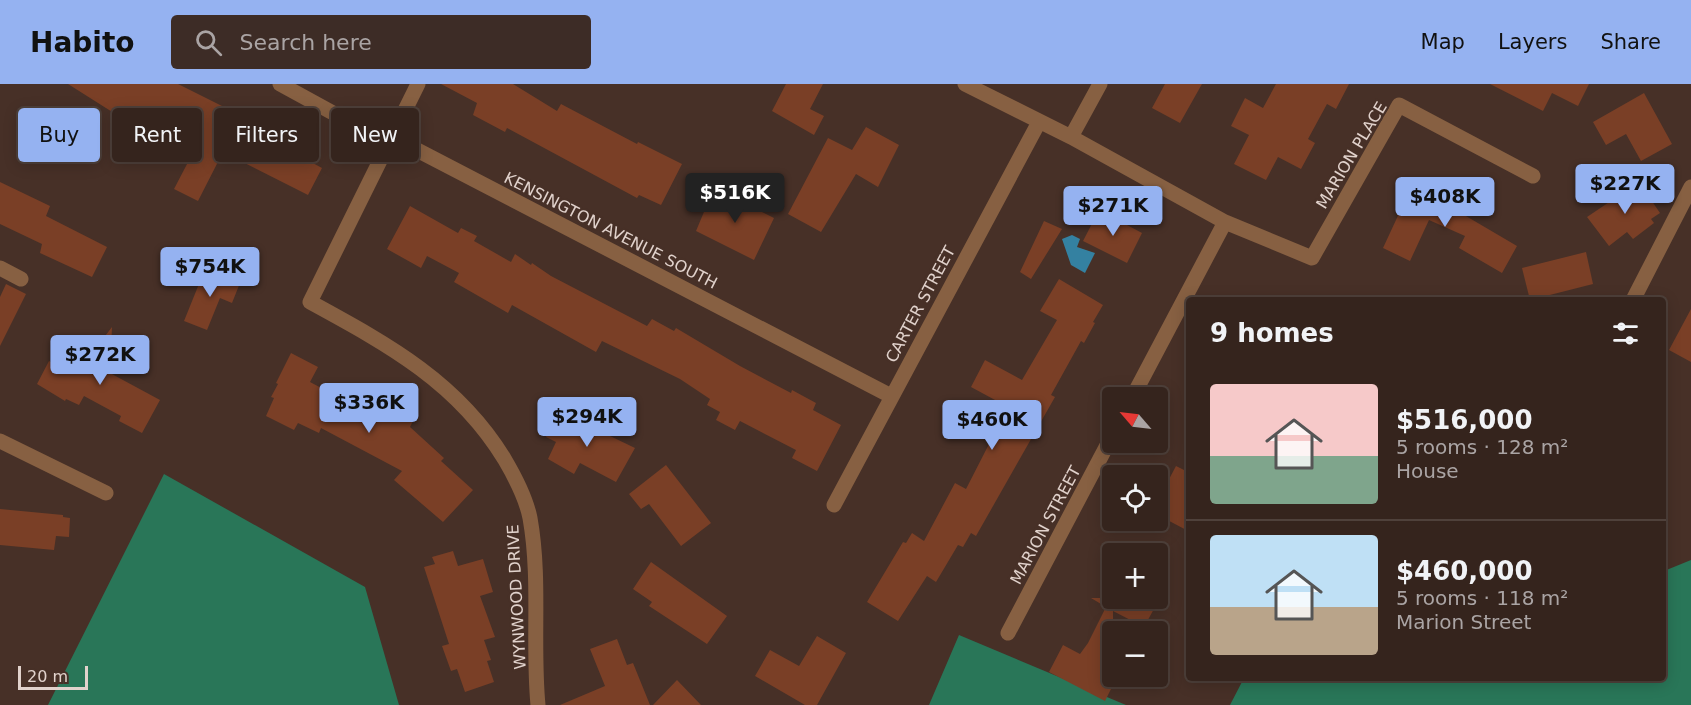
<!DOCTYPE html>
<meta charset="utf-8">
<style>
:root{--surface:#35241d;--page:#3d2c26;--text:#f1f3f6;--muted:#aaa4a4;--line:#4f413b;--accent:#95b2f1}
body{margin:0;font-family:"DejaVu Sans",sans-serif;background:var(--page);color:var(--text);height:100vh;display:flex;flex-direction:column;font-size:22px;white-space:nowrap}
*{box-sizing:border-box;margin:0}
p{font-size:20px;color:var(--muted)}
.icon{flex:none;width:33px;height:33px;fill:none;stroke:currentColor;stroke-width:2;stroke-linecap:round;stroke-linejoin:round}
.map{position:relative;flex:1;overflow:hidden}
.details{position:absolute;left:1186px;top:213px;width:480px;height:384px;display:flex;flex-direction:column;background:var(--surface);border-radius:6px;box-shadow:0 3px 15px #0003,0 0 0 2px var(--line)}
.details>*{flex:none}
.top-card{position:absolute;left:18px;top:24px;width:570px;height:54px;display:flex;gap:12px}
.needle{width:39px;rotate:298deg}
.tools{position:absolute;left:1102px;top:303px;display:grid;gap:12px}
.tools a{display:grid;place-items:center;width:66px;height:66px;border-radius:6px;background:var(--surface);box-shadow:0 3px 15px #0003,0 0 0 2px var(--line);font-size:30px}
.scale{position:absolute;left:18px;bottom:15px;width:70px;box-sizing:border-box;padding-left:6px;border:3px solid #e1d2cc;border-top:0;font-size:16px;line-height:21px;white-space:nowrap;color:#e1d2cc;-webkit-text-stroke:4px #473027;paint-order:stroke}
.price{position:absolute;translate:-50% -51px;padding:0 14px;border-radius:6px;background:var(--accent);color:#111;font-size:20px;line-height:39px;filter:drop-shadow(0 2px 3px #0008)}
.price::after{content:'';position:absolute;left:50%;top:36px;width:18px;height:14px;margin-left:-9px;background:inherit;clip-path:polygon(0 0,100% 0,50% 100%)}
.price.active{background:#222;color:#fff}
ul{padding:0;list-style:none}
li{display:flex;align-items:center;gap:18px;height:150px;padding:0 24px}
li+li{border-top:2px solid var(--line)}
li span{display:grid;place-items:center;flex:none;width:168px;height:120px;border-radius:6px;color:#555}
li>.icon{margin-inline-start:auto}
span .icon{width:72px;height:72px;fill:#fffc;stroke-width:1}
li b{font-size:26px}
h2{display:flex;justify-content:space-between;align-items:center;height:72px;padding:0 24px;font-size:26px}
.chip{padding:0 21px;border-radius:6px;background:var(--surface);box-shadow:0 3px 15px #0003,0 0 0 2px var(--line);font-size:21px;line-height:54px}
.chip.active{background:var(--accent);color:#111}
header{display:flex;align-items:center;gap:36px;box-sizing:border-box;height:84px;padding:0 30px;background:var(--accent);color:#111}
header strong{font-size:28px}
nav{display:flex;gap:33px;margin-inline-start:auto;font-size:21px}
.search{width:420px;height:54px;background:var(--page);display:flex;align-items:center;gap:15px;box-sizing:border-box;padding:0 21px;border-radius:6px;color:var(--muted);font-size:22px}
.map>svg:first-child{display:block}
</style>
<header>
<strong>Habito</strong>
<div class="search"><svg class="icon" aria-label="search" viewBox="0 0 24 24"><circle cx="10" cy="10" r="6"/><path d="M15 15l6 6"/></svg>Search here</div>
<nav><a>Map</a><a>Layers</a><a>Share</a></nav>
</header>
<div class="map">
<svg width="1691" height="621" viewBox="0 0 1691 621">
<rect width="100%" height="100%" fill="#473027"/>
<!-- forest -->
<path fill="#297658" d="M 164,390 L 365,503 L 399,621 L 48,621 Z
M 1691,476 L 1691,621 L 1230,621 L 1244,594 L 1664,594 L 1664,487 Z
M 959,551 L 1126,621 L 929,621 Z"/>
<!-- water -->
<path fill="#3481a1" d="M 1072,151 L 1080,155 L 1077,163 L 1095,169 L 1085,189 L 1071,181 L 1062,155 Z"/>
<!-- building -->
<path fill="#7a3f26" d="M 68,0 L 178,0 L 222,22 L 220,26 L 240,37 L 239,39 L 322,84 L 308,111 L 223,68 L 198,117 L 174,105 L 198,59 L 152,35 L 145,49 L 116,34 L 117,31 Z
M 441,0 L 513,0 L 557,27 L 561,20 L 637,60 L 638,58 L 682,80 L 661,121 L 639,111 L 637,114 L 507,44 L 505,48 L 473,31 L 477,19 Z
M 786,0 L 823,0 L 810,25 L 824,32 L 814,51 L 772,27 Z
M 1165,0 L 1202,0 L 1180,39 L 1152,24 Z
M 1276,0 L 1349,0 L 1336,25 L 1327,20 L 1308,55 L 1315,59 L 1301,85 L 1278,73 L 1266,96 L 1234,80 L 1249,51 L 1231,42 L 1245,14 L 1263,24 Z
M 1490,0 L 1589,0 L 1578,22 L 1552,9 L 1543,27 Z
M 1644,9 L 1672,60 L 1641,77 L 1626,50 L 1606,61 L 1593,38 Z
M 866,43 L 899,61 L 878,103 L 856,90 L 821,148 L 788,130 L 828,54 L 852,66 Z
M 1415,95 L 1459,115 L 1454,125 L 1517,162 L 1502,189 L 1459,164 L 1465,152 L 1429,136 L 1410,177 L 1383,164 Z
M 0,98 L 50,122 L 46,132 L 107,163 L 92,193 L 40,169 L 42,160 L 0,140 Z
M 1639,98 L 1660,129 L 1651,135 L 1654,139 L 1633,155 L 1627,148 L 1609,162 L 1587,133 Z
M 714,104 L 774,134 L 754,176 L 696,147 Z
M 410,122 L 458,149 L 461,144 L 477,152 L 474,157 L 511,178 L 515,170 L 531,181 L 532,179 L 551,192 L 647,242 L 652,235 L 674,247 L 676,244 L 740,282 L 791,309 L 792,306 L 816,319 L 813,326 L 841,341 L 817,387 L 792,374 L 796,366 L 740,337 L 735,346 L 716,336 L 720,328 L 707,321 L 710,315 L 680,295 L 602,257 L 596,268 L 512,221 L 508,229 L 454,198 L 459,189 L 427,172 L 421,184 L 387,165 Z
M 1099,126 L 1142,149 L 1127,179 L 1083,157 Z
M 1044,137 L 1062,145 L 1031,195 L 1020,188 Z
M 1586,168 L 1593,200 L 1530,216 L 1522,184 Z
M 205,185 L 240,199 L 232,219 L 220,214 L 207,246 L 184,237 Z
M 1059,195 L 1103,221 L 1093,238 L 1095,239 L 1084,259 L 1081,257 L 1051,311 L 1055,313 L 976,452 L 971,449 L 963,463 L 958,461 L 936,498 L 927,492 L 898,537 L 867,518 L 903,458 L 906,459 L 912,449 L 924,457 L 955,399 L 966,405 L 1008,323 L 971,303 L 985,276 L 1022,296 L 1057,236 L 1040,227 Z
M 6,200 L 26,210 L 0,262 L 0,213 Z
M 1691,225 L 1691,278 L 1669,266 Z
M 112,243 L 110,289 L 160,316 L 142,349 L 119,337 L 121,332 L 84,312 L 79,321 L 66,315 L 65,317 L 37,300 L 49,277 L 68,287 L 79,267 L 89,273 Z
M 291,269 L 318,283 L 310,298 L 344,316 L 352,301 L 414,335 L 410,343 L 444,374 L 441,377 L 473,406 L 443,438 L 394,396 L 402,387 L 321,344 L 319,349 L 298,339 L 294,346 L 266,332 L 274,314 L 271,313 L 278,300 L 276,299 Z
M 558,327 L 635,364 L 616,398 L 580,379 L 574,390 L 548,375 L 556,358 L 546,353 Z
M 666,381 L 711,439 L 681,462 L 649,420 L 641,425 L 629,410 Z
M 1176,382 L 1190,389 L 1190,448 L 1158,431 L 1158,416 Z
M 0,425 L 63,431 L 63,433 L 70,434 L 69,453 L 56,452 L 54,466 L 0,461 Z
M 453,467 L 458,482 L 483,475 L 493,508 L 480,512 L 495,553 L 484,556 L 491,576 L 487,577 L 494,598 L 465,608 L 457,585 L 451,587 L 442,562 L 449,560 L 424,483 L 435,480 L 432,473 Z
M 651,478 L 727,532 L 707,560 L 649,522 L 652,518 L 633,505 Z
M 1113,509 L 1113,514 L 1160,514 L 1144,543 L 1113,527 L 1113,601 L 1105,617 L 1049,588 L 1063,561 L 1080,570 L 1088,559 L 1106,523 L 1091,514 L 1110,514 Z
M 817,552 L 846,569 L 817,621 L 805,621 L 755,592 L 770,566 L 799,582 Z
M 617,555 L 627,581 L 633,579 L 650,621 L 560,621 L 605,602 L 590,565 Z
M 677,596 L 701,621 L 653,621 Z"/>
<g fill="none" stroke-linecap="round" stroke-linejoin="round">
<!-- minor -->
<path stroke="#876042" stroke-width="15" d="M 280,0 L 344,35 L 392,53 L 891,312
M 418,0 L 310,218 C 387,260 458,298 505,376 C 515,393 526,414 530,434 C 541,496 532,559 538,621
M 965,0 L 1071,53 L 1225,138 L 1312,174 L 1399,21 L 1533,92
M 1071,53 L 1100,0
M 0,184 L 21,195
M 1633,216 L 1691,103
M 1132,314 L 1225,138
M 0,357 L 106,409
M 834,421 L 1039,38
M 1008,549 L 1113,350"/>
</g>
<g text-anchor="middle" stroke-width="4.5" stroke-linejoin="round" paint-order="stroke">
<!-- street labels -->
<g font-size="16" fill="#e1d2cc" stroke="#473027">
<text transform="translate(1351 71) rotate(-59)" y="6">MARION PLACE</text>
<text transform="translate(611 146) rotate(27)" y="6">KENSINGTON AVENUE SOUTH</text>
<text transform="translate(920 220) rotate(-62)" y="6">CARTER STREET</text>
<text transform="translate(1045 441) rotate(-62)" y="6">MARION STREET</text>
<text transform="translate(516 513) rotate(-93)" y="6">WYNWOOD DRIVE</text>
</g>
</g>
</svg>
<div class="tools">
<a><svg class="needle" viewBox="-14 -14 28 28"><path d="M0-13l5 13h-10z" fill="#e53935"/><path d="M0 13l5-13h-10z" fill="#aaa4a4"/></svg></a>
<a><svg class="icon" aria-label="locate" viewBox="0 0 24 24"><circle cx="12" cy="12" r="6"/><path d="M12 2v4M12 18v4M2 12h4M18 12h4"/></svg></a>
<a>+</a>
<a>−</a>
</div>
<div class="scale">20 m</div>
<b class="price" style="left:1625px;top:131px">$227K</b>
<b class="price active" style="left:735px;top:140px">$516K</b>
<b class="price" style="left:1445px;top:144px">$408K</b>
<b class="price" style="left:1113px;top:153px">$271K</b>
<b class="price" style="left:210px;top:214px">$754K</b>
<b class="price" style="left:100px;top:302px">$272K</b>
<b class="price" style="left:369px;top:350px">$336K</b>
<b class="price" style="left:587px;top:364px">$294K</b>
<b class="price" style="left:992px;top:367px">$460K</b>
<div class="top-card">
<a class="chip active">Buy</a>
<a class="chip">Rent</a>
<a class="chip">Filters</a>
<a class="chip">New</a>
</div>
<section class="details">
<h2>9 homes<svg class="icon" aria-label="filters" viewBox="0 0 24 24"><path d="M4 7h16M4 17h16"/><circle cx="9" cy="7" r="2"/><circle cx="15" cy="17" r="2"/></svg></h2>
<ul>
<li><span style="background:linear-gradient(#f6c9c9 60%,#7fa58c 0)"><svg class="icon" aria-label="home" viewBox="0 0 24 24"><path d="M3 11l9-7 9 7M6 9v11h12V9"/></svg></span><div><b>$516,000</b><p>5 rooms · 128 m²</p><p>House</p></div></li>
<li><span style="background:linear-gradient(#bfe0f5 60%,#b9a48a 0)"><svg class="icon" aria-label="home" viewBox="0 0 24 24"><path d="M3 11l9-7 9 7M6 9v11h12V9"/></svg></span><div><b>$460,000</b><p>5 rooms · 118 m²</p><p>Marion Street</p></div></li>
</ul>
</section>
</div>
